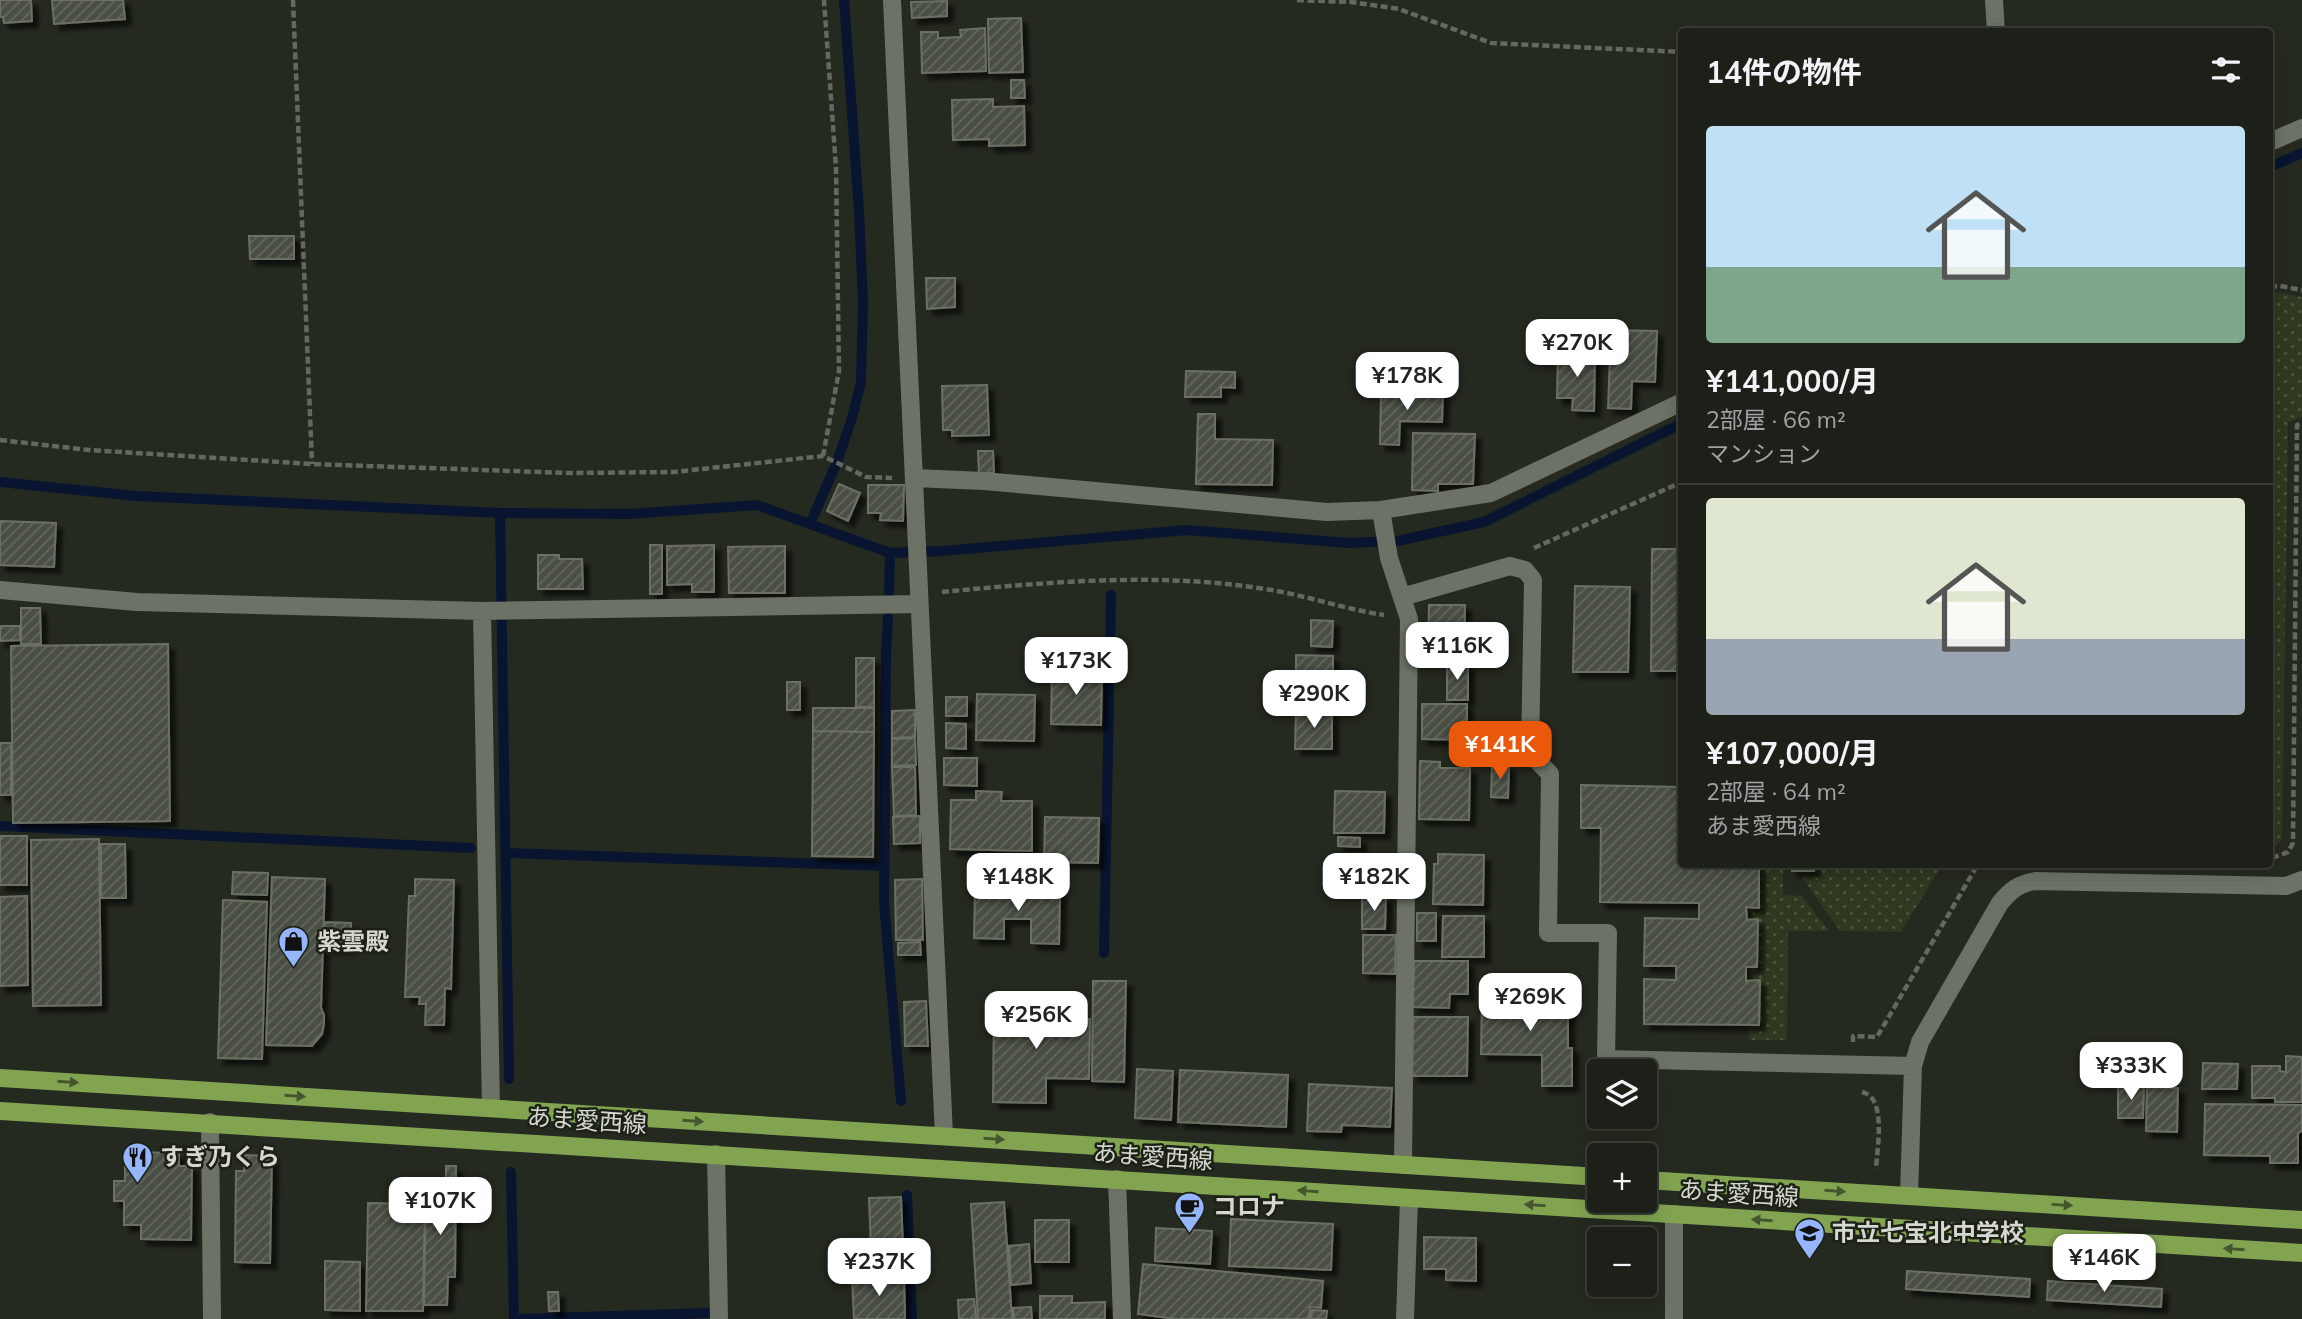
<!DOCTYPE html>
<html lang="ja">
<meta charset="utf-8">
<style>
:root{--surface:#1c2018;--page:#252821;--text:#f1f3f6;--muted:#a0a3a2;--line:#3a3e37;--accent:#ea580c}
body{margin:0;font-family:Mulish,"Noto Sans JP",sans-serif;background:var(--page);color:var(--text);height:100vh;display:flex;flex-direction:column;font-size:26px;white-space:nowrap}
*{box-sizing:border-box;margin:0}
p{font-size:23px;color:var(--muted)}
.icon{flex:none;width:38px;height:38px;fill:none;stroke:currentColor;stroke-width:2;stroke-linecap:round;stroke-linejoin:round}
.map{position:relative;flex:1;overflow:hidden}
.details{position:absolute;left:1678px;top:28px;width:595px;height:840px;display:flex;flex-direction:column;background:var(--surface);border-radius:7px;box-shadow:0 4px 18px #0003,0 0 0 2px var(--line)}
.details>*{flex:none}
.buttons{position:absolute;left:1587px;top:1059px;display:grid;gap:14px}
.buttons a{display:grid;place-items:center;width:70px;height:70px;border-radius:7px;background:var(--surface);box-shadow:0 4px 18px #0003,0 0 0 2px var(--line);font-size:35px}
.price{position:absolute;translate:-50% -60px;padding:0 16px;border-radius:14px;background:#fff;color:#222;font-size:23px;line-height:46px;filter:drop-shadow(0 2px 4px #0008)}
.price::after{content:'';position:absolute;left:50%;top:42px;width:21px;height:16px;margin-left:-10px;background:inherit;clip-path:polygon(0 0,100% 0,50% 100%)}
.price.active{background:var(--accent);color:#fff}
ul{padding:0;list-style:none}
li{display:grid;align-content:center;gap:14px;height:371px;padding:0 28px}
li+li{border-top:2px solid var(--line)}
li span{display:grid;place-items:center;height:217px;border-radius:7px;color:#555}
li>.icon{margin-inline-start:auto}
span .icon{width:126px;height:126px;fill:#fffc;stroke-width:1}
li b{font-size:30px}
h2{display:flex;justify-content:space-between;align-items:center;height:84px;padding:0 28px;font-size:30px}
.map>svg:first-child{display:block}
</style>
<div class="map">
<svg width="2302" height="1319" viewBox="0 0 2302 1319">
<defs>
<pattern id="grass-dots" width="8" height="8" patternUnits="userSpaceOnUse" patternTransform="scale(1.75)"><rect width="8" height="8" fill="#2e391f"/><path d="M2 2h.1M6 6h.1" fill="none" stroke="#4b553e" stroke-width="1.8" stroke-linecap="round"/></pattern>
<pattern id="building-hatch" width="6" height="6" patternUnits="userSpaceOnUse" patternTransform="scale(1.75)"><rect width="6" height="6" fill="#4a5044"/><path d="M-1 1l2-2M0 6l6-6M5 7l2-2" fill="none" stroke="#63685e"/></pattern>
<filter id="shadow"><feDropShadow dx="6" dy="6" stdDeviation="2" flood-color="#0009"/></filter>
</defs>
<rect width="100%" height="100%" fill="#252a20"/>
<!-- grass -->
<path fill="url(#grass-dots)" d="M 2280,293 L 2302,297 L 2302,417 L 2288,422 L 2282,839 L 2276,846 L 2270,846 L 2270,294 Z
M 1761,865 L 1783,865 L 1783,895 L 1802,896 L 1829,931 L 1788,931 L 1787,1040 L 1749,1040 L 1749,1026 L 1760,1026 L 1760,980 L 1747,980 L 1747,968 L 1759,967 L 1759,919 L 1747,919 L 1747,908 L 1760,908 Z
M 1815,865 L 1815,864 L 1942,865 L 1901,932 L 1840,931 L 1799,873 L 1814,873 Z"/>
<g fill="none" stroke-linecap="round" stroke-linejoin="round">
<!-- stream -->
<path stroke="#081430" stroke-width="10" d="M 2270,167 L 2302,153
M 0,482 L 136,496 L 500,513 L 628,514 L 757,505 L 890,553 L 943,551 L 1187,530 L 1349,543 L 1397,541 L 1484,522 L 1682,423
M 500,513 L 509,1079
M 810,524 L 837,462 L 852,418 L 861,382 L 863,302 L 859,211 L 844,0
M 889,592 L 890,553
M 888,617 L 886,655 L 884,903 L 901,1101
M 0,826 L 471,848
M 506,853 L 884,866
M 1104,953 L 1111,595
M 511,1172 L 514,1319
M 907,1195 L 912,1319
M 516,1319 L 708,1313"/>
</g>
<!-- building -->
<path fill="url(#building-hatch)" stroke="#6a7063" stroke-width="2" filter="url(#shadow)" d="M 0,0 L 31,0 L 32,21 L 4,23 L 3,17 L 0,17 Z
M 52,0 L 123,0 L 125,19 L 54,24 Z
M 947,1 L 947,16 L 912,18 L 911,2 Z
M 1021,18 L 1023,72 L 989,73 L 988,19 Z
M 985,28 L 986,71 L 922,73 L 921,32 L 938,32 L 938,38 L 961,37 L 960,30 Z
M 1011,80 L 1024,80 L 1025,98 L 1011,98 Z
M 993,99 L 993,107 L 1024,106 L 1025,145 L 989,146 L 989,139 L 953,140 L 952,100 Z
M 249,236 L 294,236 L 294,259 L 250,259 Z
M 926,278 L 955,278 L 955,307 L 927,309 Z
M 1611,330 L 1657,331 L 1655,382 L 1632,381 L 1631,409 L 1608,408 Z
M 1558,351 L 1595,352 L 1594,411 L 1572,410 L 1573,398 L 1557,398 Z
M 1186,371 L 1235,372 L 1235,388 L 1221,387 L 1221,397 L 1185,397 Z
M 987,385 L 989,435 L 952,436 L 952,430 L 943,430 L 942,386 Z
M 1381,392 L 1443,393 L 1442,422 L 1400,421 L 1399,445 L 1380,444 Z
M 1198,414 L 1215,414 L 1215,439 L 1273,440 L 1272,485 L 1196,484 Z
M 1413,433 L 1475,434 L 1473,484 L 1438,484 L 1438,491 L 1412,490 Z
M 978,451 L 993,451 L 994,473 L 979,474 Z
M 839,484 L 860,493 L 848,521 L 827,511 Z
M 868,485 L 904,485 L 903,521 L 880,520 L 881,513 L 868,513 Z
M 0,521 L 56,523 L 54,567 L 0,565 Z
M 650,545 L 662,545 L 662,594 L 650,594 Z
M 714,545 L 714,592 L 692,592 L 692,584 L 667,585 L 667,546 Z
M 785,546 L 785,593 L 729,593 L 728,547 Z
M 1652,549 L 1682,549 L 1682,671 L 1651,671 Z
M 538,555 L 559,555 L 559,559 L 582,559 L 583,589 L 538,589 Z
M 1575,586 L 1630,587 L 1628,672 L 1573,672 Z
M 1429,605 L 1465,605 L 1464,658 L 1428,657 Z
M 21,608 L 40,608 L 41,644 L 21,644 Z
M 1311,620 L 1333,621 L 1332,647 L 1311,646 Z
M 0,626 L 20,626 L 20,640 L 0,641 Z
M 168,644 L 170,821 L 13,823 L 11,646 Z
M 1296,655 L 1333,656 L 1333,696 L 1296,696 Z
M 856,658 L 874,658 L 874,707 L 856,707 Z
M 1447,663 L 1468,663 L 1468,700 L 1447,700 Z
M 1052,670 L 1102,671 L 1101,725 L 1051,724 Z
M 787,682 L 800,682 L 800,710 L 787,710 Z
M 977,694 L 1035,695 L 1034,741 L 976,740 Z
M 946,697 L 967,697 L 967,716 L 946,716 Z
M 1422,704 L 1467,704 L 1467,740 L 1422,739 Z
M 813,708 L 874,708 L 874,732 L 813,731 Z
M 915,710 L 915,737 L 892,738 L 892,711 Z
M 1296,710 L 1332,711 L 1332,749 L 1295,749 Z
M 946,723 L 966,724 L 966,749 L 946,748 Z
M 813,731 L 874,732 L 873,857 L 812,856 Z
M 915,738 L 916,765 L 892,766 L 892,739 Z
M 0,743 L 11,743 L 11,795 L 0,795 Z
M 944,758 L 977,758 L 977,786 L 944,785 Z
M 1420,761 L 1440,762 L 1440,768 L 1470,768 L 1469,820 L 1419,819 Z
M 1492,765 L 1509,765 L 1508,798 L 1491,797 Z
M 892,767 L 915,767 L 916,815 L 894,816 Z
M 1581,785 L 1682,787 L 1682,864 L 1759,864 L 1759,908 L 1746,907 L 1747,920 L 1758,919 L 1757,967 L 1746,967 L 1746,981 L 1760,980 L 1759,1025 L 1644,1024 L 1644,979 L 1676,980 L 1676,966 L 1644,966 L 1645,918 L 1699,919 L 1699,903 L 1600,902 L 1601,828 L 1581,828 Z
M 976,791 L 1002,792 L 1001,801 L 1032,801 L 1032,851 L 950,849 L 951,800 L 976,800 Z
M 1335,791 L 1385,792 L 1384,833 L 1334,833 Z
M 920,816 L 920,843 L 894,844 L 893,817 Z
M 1045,817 L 1099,818 L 1098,863 L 1044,862 Z
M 0,836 L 27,836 L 27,885 L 0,885 Z
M 1338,837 L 1360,838 L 1360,847 L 1338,846 Z
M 99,839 L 101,1005 L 33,1006 L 31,840 Z
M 101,844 L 125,844 L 126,898 L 101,898 Z
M 1438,854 L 1484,855 L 1483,905 L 1433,904 L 1434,864 L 1438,864 Z
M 1792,864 L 1814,864 L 1814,871 L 1792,871 Z
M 233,872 L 268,873 L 267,895 L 232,894 Z
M 272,877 L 325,879 L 321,1008 L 324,1015 L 324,1024 L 322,1034 L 312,1046 L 266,1045 Z
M 415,879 L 454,880 L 451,989 L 445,988 L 444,1025 L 425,1025 L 426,1004 L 419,1004 L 420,997 L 405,997 L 409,896 L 415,896 Z
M 922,879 L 923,940 L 896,940 L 895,880 Z
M 975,889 L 1060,891 L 1059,944 L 1031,943 L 1031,919 L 1004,919 L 1004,939 L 974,938 Z
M 27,896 L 28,985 L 0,986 L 0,897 Z
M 1362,897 L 1386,897 L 1385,929 L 1362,929 Z
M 223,900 L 267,902 L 262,1059 L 218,1058 Z
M 1417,913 L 1436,913 L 1436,941 L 1417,941 Z
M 1443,916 L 1484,916 L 1484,957 L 1442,957 Z
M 324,922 L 351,923 L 350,948 L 324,947 Z
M 1363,935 L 1396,935 L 1395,974 L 1363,973 Z
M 920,942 L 921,955 L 898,955 L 898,943 Z
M 1414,961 L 1468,961 L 1468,994 L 1450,994 L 1449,1008 L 1413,1007 Z
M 1093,981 L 1126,981 L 1124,1082 L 1092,1081 Z
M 1482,996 L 1568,997 L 1568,1048 L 1572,1048 L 1572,1086 L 1542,1086 L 1542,1055 L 1481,1054 Z
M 926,1001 L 928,1046 L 905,1046 L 904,1002 Z
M 994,1002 L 1053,1003 L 1053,1019 L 1090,1019 L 1089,1079 L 1046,1078 L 1046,1103 L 993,1102 Z
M 1413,1017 L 1468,1017 L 1467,1076 L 1412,1076 Z
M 2286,1056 L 2302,1057 L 2302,1102 L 2275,1102 L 2275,1098 L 2252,1098 L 2252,1066 L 2280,1066 L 2280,1071 L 2286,1072 Z
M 2203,1063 L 2238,1064 L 2237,1089 L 2202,1089 Z
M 1137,1069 L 1173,1071 L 1171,1120 L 1135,1118 Z
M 1180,1070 L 1288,1075 L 1286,1127 L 1178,1122 Z
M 1309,1084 L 1392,1088 L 1390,1127 L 1342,1125 L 1341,1132 L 1307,1131 Z
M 2118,1085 L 2144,1086 L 2143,1118 L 2118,1118 Z
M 2147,1087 L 2178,1088 L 2177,1132 L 2146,1131 Z
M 1593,1090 L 1600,1090 L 1600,1109 L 1592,1109 Z
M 2205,1104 L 2302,1105 L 2302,1131 L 2298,1133 L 2298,1163 L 2270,1163 L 2270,1156 L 2204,1155 Z
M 125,1152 L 179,1153 L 179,1166 L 192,1166 L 191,1240 L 141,1239 L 141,1225 L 124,1225 L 124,1201 L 114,1201 L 114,1181 L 125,1181 Z
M 245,1155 L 272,1156 L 270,1263 L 235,1262 L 236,1171 L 244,1171 Z
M 446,1166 L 456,1166 L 455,1277 L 448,1277 L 447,1305 L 424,1305 L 426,1179 L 446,1179 Z
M 901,1197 L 904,1274 L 872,1275 L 869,1198 Z
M 1004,1202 L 1012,1319 L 978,1319 L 971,1204 Z
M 368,1203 L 425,1204 L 423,1311 L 366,1311 Z
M 1231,1219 L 1333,1224 L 1331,1270 L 1229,1266 Z
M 1035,1220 L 1069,1220 L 1069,1262 L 1035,1262 Z
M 1156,1228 L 1212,1231 L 1210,1264 L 1155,1261 Z
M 1424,1237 L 1476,1238 L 1476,1281 L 1446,1280 L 1446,1269 L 1424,1269 Z
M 1029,1244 L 1031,1283 L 1011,1285 L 1009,1246 Z
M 325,1261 L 360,1262 L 360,1311 L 325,1310 Z
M 1143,1264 L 1323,1281 L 1321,1308 L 1310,1307 L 1309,1319 L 1176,1319 L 1138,1314 Z
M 1907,1271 L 2030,1279 L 2029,1297 L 1906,1289 Z
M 904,1275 L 905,1319 L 854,1319 L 852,1278 Z
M 2048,1281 L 2162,1289 L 2161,1307 L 2047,1300 Z
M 548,1292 L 558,1292 L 559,1311 L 549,1311 Z
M 1040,1296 L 1072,1296 L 1072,1303 L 1105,1302 L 1105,1319 L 1040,1319 Z
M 974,1299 L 976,1319 L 959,1319 L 958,1300 Z
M 1031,1307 L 1032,1319 L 1014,1319 L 1013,1308 Z
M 1312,1310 L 1327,1311 L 1326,1319 L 1311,1319 Z"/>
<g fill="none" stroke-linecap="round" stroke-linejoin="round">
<!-- path -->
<path stroke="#646960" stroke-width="4.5" stroke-dasharray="7 3.5" stroke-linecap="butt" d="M 293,0 L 312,464
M 1297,0 L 1351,2 L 1399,9 L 1491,43 L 1682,52
M 2270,287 L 2280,286 L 2302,290
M 0,440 L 89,450 L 312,464 L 569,473 L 674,472 L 823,456 L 866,477 L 892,478
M 823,456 L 839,371 L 836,168 L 824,0
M 1534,548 L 1682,482
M 942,592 C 1048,582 1159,572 1265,589 C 1305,595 1344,609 1384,615
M 2272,858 L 2288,852 L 2293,843 L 2297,425 L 2302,424
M 1853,1042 L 1853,1036 L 1877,1037 L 1978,864
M 1862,1092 C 1887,1097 1877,1149 1876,1169"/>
<!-- minor -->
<path stroke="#6c7366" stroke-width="18" d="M 892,0 L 944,1136
M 1994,0 L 1996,32
M 2270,142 L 2302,128
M 914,478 L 984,481 L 1327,512 L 1381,510 L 1491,493 L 1682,402
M 1381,510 L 1389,558 L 1409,619 L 1403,1165
M 0,590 L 137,602 L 482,611 L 919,604
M 1402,597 L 1510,566 L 1525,570 L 1533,580 L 1530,753 L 1550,774 L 1548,933 L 1608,933 L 1606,1059 L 1913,1066
M 482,611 L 491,1108
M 210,1122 L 212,1319
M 716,1154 L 719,1319
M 1117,1179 L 1122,1319
M 1909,1196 L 1913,1066 L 1920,1042 L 2000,903 C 2011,890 2018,884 2035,881 L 2286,886 L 2302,880
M 1405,1319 L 1409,1198
M 1674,1319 L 1674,1214"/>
<!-- major -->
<path stroke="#82a451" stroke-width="18" d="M 0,1078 L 1600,1177
M 0,1111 L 2302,1253
M 1645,1180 L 2302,1220"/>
</g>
<!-- one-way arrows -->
<defs><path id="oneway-solid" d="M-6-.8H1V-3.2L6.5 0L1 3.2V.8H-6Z" transform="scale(1.75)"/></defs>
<g fill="#45552e">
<use href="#oneway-solid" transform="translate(68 1082) rotate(4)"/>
<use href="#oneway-solid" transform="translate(295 1096) rotate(4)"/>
<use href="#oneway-solid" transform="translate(693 1121) rotate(4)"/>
<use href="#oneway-solid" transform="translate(994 1139) rotate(4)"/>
<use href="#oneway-solid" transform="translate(1308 1191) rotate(-176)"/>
<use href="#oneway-solid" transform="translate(1835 1191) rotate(4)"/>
<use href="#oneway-solid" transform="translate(1535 1205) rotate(-176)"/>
<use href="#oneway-solid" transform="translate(2062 1205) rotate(3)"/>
<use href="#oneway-solid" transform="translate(1762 1220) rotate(-176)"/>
<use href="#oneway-solid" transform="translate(2234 1249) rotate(-176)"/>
</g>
<!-- icons -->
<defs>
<symbol id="shop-pin" viewBox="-11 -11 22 30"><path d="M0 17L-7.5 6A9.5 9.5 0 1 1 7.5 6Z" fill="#95b6fd" stroke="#1c2116"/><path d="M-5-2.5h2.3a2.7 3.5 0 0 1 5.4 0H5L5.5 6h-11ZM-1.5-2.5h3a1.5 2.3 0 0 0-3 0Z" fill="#111"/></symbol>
<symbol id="restaurant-pin" viewBox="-11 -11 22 30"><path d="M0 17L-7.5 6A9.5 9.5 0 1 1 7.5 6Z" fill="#95b6fd" stroke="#1c2116"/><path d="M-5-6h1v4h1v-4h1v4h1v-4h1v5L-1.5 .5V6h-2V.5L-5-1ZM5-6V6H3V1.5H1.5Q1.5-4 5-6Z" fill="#111"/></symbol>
<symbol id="cafe-pin" viewBox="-11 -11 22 30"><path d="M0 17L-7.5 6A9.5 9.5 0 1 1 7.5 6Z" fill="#95b6fd" stroke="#1c2116"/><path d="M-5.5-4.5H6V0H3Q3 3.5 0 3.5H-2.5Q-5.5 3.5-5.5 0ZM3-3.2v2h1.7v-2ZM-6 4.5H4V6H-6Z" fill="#111"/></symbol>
<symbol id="school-pin" viewBox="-11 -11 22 30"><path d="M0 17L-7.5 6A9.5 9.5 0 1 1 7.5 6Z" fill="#95b6fd" stroke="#1c2116"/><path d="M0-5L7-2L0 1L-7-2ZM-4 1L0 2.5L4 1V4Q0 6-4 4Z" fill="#111"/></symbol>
</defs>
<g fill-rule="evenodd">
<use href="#shop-pin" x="276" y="924" width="35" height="47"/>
<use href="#restaurant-pin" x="120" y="1140" width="35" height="47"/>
<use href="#cafe-pin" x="1172" y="1190" width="35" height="47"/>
<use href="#school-pin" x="1792" y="1216" width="35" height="47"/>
</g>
<g text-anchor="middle" stroke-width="5" stroke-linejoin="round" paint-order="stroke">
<!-- poi labels -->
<g font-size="24" font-weight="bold" fill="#d5d8d1" stroke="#1c2116" text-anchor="start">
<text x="317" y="950">紫雲殿</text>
<text x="160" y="1165">すぎ乃くら</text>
<text x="1213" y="1215">コロナ</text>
<text x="1832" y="1241">市立七宝北中学校</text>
</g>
<!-- street labels -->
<g font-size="24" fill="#d5d8d1" stroke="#1c2116">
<text transform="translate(587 1121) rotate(4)" y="8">あま愛西線</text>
<text transform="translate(1153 1157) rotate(4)" y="8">あま愛西線</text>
<text transform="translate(1739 1194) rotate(4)" y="8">あま愛西線</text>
</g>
</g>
</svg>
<div class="buttons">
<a><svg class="icon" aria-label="layers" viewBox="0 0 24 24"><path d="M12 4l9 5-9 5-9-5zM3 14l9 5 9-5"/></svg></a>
<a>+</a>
<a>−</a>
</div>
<b class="price" style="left:1577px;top:379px">¥270K</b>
<b class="price" style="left:1407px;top:412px">¥178K</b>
<b class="price" style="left:1457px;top:682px">¥116K</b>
<b class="price" style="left:1076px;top:697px">¥173K</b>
<b class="price" style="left:1314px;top:730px">¥290K</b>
<b class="price active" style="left:1500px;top:781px">¥141K</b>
<b class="price" style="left:1018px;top:913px">¥148K</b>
<b class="price" style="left:1374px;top:913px">¥182K</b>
<b class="price" style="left:1530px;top:1033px">¥269K</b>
<b class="price" style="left:1036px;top:1051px">¥256K</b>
<b class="price" style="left:2131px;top:1102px">¥333K</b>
<b class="price" style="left:440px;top:1237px">¥107K</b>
<b class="price" style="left:2104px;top:1294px">¥146K</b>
<b class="price" style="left:879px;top:1298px">¥237K</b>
<section class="details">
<h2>14件の物件<svg class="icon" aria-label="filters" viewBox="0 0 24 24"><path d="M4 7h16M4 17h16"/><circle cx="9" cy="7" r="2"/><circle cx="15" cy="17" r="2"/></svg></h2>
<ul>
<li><span style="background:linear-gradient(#bfe0f5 65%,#7fa58c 0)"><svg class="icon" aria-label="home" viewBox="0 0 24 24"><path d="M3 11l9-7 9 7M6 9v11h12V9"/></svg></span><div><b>¥141,000/月</b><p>2部屋 · 66 m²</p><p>マンション</p></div></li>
<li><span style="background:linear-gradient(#dfe7d0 65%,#9aa5b1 0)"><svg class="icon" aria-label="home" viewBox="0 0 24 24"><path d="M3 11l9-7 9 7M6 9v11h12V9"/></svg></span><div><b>¥107,000/月</b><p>2部屋 · 64 m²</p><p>あま愛西線</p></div></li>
</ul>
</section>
</div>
